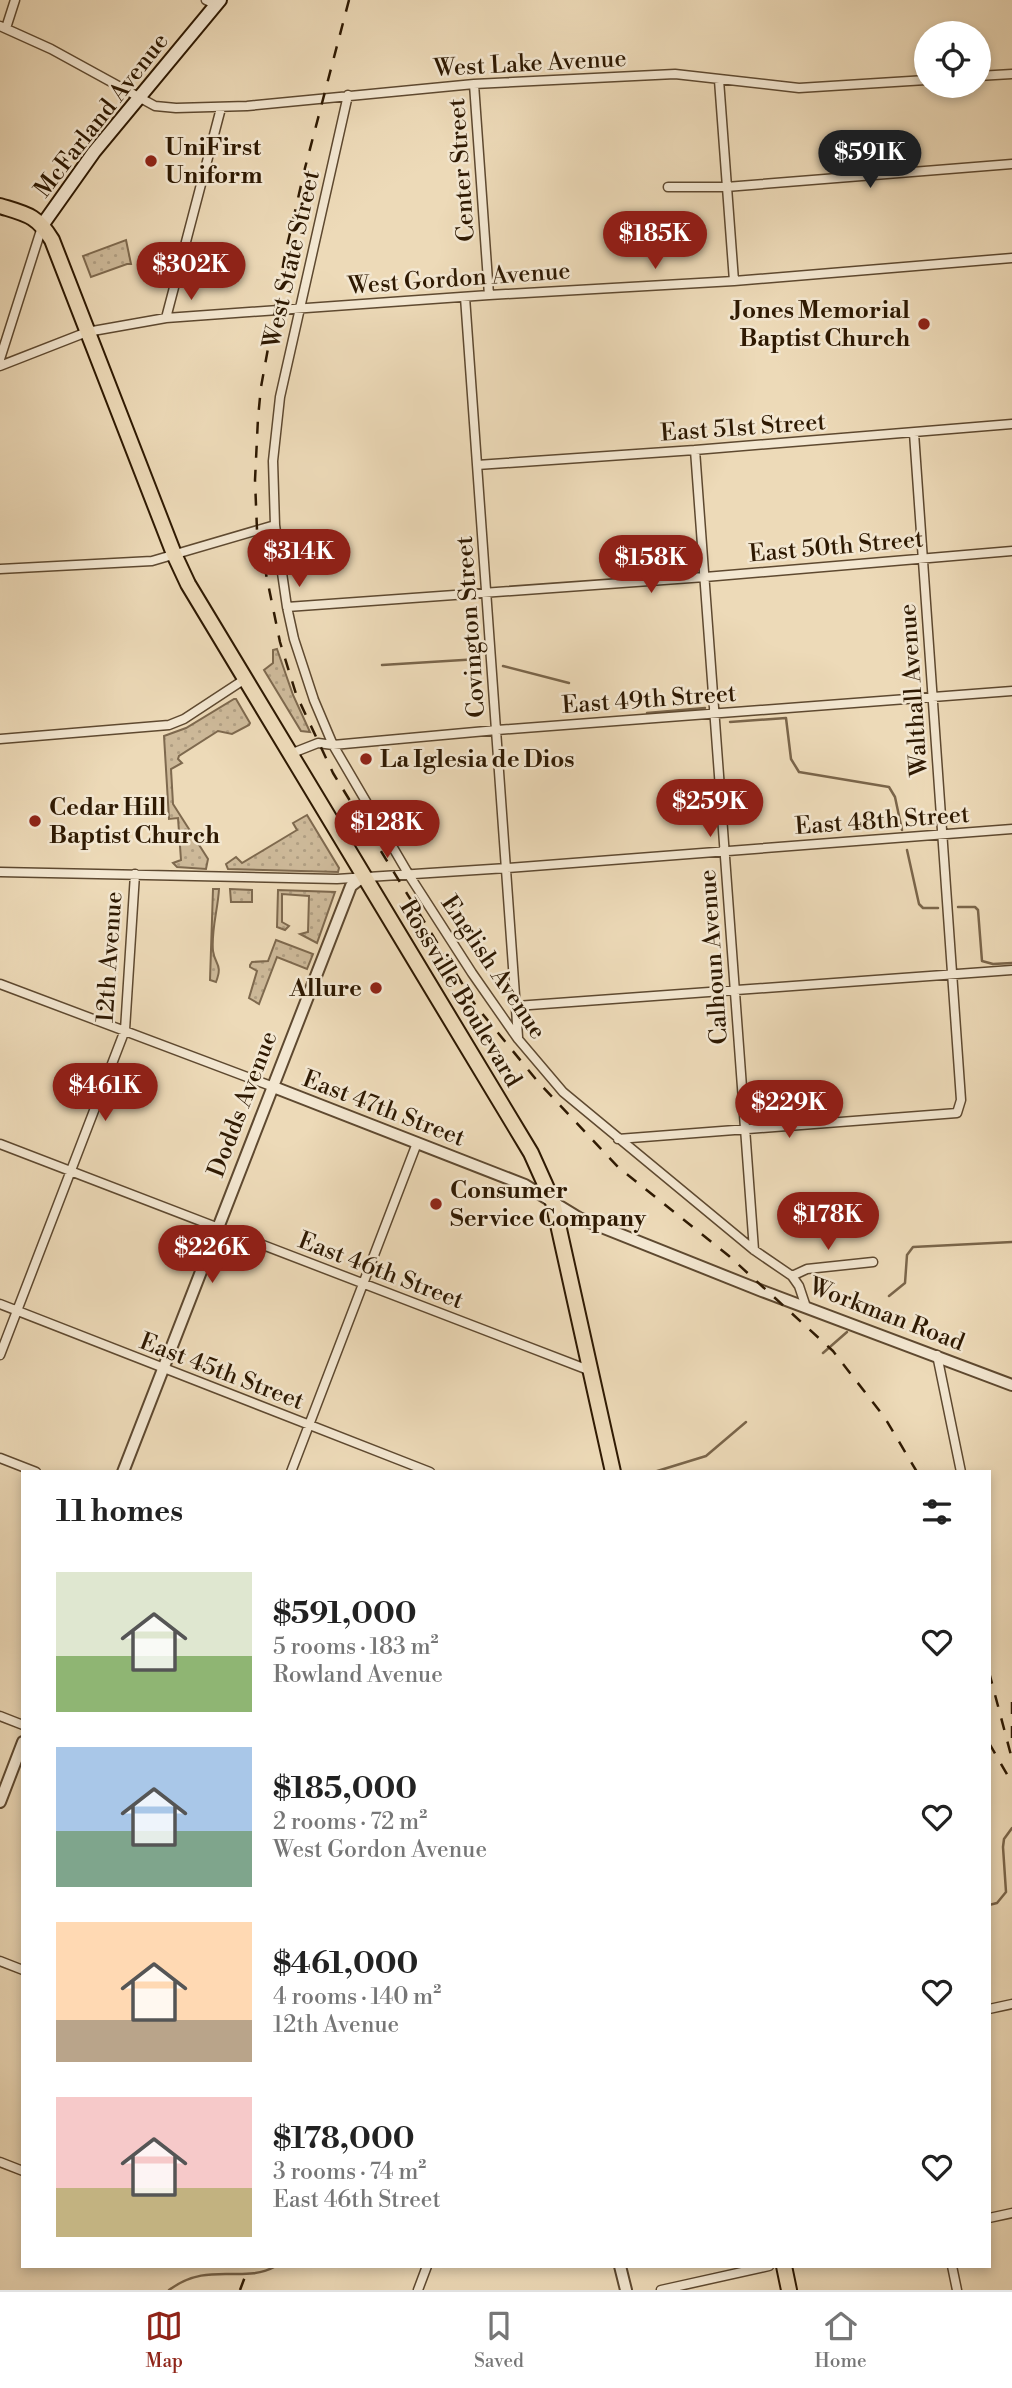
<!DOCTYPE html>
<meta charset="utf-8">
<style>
:root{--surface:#fff;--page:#f6f6f6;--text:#222;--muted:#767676;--line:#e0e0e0;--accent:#8f2418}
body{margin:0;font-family:"Libre Bodoni",serif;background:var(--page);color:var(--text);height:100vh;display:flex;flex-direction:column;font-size:26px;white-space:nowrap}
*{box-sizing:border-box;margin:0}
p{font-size:23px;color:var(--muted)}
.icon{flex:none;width:38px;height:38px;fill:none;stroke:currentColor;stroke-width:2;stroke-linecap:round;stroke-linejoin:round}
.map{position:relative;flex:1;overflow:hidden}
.side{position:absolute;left:21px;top:1470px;width:970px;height:798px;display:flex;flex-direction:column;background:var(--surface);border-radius:0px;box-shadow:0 4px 10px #0003}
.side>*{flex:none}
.fabs{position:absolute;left:914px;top:21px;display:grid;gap:14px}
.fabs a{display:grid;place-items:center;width:77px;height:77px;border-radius:50%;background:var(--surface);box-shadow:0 4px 10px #0003;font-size:35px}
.price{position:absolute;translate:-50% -60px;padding:0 16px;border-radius:24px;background:var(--accent);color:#fff;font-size:23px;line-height:46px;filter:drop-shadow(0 2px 4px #0008)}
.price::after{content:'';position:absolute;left:50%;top:42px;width:21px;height:16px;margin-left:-10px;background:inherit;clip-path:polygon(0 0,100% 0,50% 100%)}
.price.selected{background:#222;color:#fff}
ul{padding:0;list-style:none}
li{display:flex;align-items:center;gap:21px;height:175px;padding:0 35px}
li span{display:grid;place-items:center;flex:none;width:196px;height:140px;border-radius:0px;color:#555}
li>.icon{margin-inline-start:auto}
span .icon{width:84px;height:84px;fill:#fffc;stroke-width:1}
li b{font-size:30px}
h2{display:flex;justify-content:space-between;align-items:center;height:84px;padding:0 35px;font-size:30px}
.tabs{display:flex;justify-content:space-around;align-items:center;height:98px;border-top:2px solid var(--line);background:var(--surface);font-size:19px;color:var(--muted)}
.tabs a{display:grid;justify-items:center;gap:4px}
.tabs .selected{color:var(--accent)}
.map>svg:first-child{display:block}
</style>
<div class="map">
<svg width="1012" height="2290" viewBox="0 0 1012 2290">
<defs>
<pattern id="grass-dots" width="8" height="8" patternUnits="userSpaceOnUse" patternTransform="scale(1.75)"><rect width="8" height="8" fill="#cdb999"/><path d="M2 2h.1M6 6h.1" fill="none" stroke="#b09e82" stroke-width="1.8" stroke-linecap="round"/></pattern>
</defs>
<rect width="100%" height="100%" fill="#eddab8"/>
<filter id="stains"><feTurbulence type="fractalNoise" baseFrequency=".00286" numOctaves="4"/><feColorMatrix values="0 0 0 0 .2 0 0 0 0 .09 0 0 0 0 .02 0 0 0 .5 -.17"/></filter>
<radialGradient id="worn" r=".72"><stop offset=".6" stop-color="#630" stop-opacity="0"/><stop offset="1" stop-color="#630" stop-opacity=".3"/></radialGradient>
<!-- grass -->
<path fill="url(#grass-dots)" stroke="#7e694e" stroke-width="2" d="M 126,240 L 131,264 L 127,264 L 91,277 L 83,256 Z
M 277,649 L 293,695 L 310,732 L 301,731 L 264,670 L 273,663 L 273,650 Z
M 234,699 L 236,699 L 250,723 L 249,725 L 232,734 L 218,731 L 179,756 L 178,759 L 182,763 L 171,769 L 173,804 L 208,859 L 206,869 L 177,867 L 173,863 L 181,860 L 178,818 L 169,819 L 164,736 L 186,728 Z
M 307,815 L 339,868 L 338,872 L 228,869 L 226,864 L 236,857 L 242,863 L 297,830 L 293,823 Z
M 213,889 L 219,889 C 218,909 211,930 213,951 C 215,965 223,964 216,982 L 210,980 Z
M 230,889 L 252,890 L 252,902 L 231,902 Z
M 278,890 L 335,892 L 317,943 L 300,934 L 308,932 L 309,896 L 282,894 L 282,922 L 289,926 L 285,930 L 277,927 Z
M 276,940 L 313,954 L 307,969 L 277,957 L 259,1004 L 249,998 L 257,971 L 250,967 L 250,965 L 252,962 L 268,961 Z"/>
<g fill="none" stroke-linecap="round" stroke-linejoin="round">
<!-- stream -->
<path stroke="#7a654a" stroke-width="2.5" d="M 382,665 L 479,659
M 503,666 L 569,683
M 647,713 L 705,708
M 730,722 L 786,718 L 791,759 L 799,772 L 889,787 L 895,797 L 902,830
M 907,850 L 919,904 L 923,908 L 938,908
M 958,907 L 975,907 L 978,910 L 982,961 L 993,964 L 1012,963
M 889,1296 L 905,1283 L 907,1255 L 913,1247 L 1012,1242
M 823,1353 L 847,1332
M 654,1472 L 706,1456 L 746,1422
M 989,1905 L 997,1903 L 1006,1892 L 1003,1847 L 1004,1839 L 1012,1828
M 169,2290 C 209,2260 243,2285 276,2266"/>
<defs>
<path id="minor" d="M 206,0 L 216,5
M 0,26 L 51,49 L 155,106 L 176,108 L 247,106 L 474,84 L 675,74 L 799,88 L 926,80
M 6,28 L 15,0
M 978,76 L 1012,74
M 719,80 L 734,281
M 474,84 L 489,295
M 348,95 L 280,397 L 273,461 L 275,525 L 287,607 L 294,639 L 314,700 L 333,745 L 409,875 L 472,973 L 518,1039 L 563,1092 L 754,1250 L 792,1276 L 799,1286 L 806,1307
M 668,187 L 726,187 L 1012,164
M 465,297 L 518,1037
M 166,318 L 221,108
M 0,359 L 42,227
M 0,366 L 87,332 L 166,318 L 489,295 L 734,281 L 1012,258
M 695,450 L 754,1250
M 477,465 L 695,450 L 1012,424
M 0,569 L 152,561 L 275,525
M 287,607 L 705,577 L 1012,551
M 0,739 L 169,725 L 184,719 L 245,679
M 290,754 L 318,743 L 333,745 L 497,730 L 1012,691
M 0,872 L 337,879 L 507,868 L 1012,829
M 0,984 L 271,1086
M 516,1006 L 1012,970
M 618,1139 L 957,1113 L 961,1100 L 914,433
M 0,1144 L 591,1371
M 792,1276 L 807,1269 L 873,1262
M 0,1304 L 430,1472
M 0,1355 L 125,1030 L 135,874
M 937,1355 L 961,1472
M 0,1458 L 36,1472
M 291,1472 L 417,1143
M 0,1716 L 23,1725
M 0,1961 L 23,1970
M 989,2009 L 1012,2004
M 0,2162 L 23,2171
M 989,2218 L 1012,2213
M 952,2266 L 957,2290
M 418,2290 L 427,2266
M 661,2290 L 769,2266"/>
<path id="tertiary" d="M 271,1086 L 525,1185 L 579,1218 L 762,1291 L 1012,1385
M 123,1472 L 351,886 L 364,876
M 0,1802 L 23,1742
M 620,2266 L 626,2290"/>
<path id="secondary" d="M 43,224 L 94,152 L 220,0"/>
<path id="trunk" d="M 0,206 C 26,214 37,215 52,240 L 174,554 L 188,584 L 531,1153 L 553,1202 L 613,1472
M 784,2266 L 789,2290"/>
</defs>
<!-- minor casing -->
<use href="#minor" stroke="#5e4930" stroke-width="11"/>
<!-- tertiary casing -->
<use href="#tertiary" stroke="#5e4930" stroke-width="14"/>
<!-- secondary casing -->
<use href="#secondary" stroke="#2e1902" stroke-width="16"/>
<!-- trunk casing -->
<use href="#trunk" stroke="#2e1902" stroke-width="18"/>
<!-- minor -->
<use href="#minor" stroke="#f3e7d1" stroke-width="8"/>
<!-- tertiary -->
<use href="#tertiary" stroke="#f3e7d1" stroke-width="10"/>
<!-- secondary -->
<use href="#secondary" stroke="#f3e7d1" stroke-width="12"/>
<!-- trunk -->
<use href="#trunk" stroke="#eddab8" stroke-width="14"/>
<!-- rail -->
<path stroke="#2e1902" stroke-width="2.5" stroke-dasharray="12 12" stroke-linecap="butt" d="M 349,0 L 305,168 L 285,255 L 261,387 L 258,418 L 255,480 L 257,530 L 280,642 L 296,694 L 333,773 L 476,1006 L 539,1083 L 618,1167 L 729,1256 L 833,1351 L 885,1418 L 917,1472
M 989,1672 L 1012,1759
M 1012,1738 L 1012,1700
M 989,1743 L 1012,1783
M 240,2290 L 249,2266"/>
</g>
<!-- markers -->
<g fill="#8f2418" stroke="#f3e7d1" stroke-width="2.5">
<circle cx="151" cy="161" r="7"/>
<circle cx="924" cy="324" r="7"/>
<circle cx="366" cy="759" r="7"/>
<circle cx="35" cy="821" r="7"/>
<circle cx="376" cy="988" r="7"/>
<circle cx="436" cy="1204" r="7"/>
</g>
<g text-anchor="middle" stroke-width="5" stroke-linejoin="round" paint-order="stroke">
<!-- street labels -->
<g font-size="24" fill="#2e1902" stroke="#f3e7d1">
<text transform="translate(530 63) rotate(-3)" y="8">West Lake Avenue</text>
<text transform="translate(101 115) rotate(-52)" y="8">McFarland Avenue</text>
<text transform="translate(461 170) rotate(-94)" y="8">Center Street</text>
<text transform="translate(291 259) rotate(-77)" y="8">West State Street</text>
<text transform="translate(459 278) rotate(-4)" y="8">West Gordon Avenue</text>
<text transform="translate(743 427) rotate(-4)" y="8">East 51st Street</text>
<text transform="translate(836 546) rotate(-5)" y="8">East 50th Street</text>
<text transform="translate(470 627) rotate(-94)" y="8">Covington Street</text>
<text transform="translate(913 690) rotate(-94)" y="8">Walthall Avenue</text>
<text transform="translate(649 699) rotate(-4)" y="8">East 49th Street</text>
<text transform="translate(882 820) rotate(-4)" y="8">East 48th Street</text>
<text transform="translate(109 957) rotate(-86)" y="8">12th Avenue</text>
<text transform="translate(713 957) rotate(-94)" y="8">Calhoun Avenue</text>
<text transform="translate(494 967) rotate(56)" y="8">English Avenue</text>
<text transform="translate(461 993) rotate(59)" y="8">Rossville Boulevard</text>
<text transform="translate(242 1104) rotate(-69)" y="8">Dodds Avenue</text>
<text transform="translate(384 1108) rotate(21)" y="8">East 47th Street</text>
<text transform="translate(381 1270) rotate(21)" y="8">East 46th Street</text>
<text transform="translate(887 1314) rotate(21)" y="8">Workman Road</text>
<text transform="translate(222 1371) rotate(21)" y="8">East 45th Street</text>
</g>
<!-- poi labels -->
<g font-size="24" font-weight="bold" fill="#2e1902" stroke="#f3e7d1" text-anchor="start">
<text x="165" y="155">UniFirst<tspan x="165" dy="28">Uniform</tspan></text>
<text x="910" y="318" text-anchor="end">Jones Memorial<tspan x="910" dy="28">Baptist Church</tspan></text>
<text x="380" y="767">La Iglesia de Dios</text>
<text x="49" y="815">Cedar Hill<tspan x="49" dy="28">Baptist Church</tspan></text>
<text x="362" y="996" text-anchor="end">Allure</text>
<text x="450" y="1198">Consumer<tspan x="450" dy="28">Service Company</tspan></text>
</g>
</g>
<rect width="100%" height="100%" filter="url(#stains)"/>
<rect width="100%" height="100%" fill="url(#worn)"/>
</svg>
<div class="fabs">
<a><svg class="icon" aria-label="locate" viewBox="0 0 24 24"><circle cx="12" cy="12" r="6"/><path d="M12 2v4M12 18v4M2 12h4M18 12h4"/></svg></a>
</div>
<b class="price selected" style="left:870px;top:190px">$591K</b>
<b class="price" style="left:655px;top:271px">$185K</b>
<b class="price" style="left:191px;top:302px">$302K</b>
<b class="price" style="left:299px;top:589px">$314K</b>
<b class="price" style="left:651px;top:595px">$158K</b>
<b class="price" style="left:710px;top:839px">$259K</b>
<b class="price" style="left:387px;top:860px">$128K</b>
<b class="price" style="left:105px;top:1123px">$461K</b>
<b class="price" style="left:789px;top:1140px">$229K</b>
<b class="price" style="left:828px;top:1252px">$178K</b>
<b class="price" style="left:212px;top:1285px">$226K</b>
<section class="side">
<h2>11 homes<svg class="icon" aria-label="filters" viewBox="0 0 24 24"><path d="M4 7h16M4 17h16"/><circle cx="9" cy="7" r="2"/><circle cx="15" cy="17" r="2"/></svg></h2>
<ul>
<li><span style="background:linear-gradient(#dfe7d0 60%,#8fb573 0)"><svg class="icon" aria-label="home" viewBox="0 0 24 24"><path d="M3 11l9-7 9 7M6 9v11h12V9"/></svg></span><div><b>$591,000</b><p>5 rooms · 183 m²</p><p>Rowland Avenue</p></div><svg class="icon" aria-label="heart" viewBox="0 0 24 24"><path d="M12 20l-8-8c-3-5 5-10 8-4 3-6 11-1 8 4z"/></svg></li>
<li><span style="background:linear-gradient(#a9c7e8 60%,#7fa58c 0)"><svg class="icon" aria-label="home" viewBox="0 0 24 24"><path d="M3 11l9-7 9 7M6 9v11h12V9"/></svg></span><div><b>$185,000</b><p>2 rooms · 72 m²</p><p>West Gordon Avenue</p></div><svg class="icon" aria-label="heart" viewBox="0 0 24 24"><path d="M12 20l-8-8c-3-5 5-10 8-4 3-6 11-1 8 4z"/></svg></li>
<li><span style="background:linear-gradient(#ffd9b3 70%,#b9a48a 0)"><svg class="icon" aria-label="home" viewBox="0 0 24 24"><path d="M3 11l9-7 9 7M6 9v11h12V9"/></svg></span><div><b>$461,000</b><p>4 rooms · 140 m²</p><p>12th Avenue</p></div><svg class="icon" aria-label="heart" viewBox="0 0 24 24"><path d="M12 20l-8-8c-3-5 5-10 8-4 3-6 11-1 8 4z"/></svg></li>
<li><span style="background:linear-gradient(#f6c9c9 65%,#c2b280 0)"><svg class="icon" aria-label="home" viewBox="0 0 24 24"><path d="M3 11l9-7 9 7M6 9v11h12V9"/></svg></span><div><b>$178,000</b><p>3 rooms · 74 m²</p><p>East 46th Street</p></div><svg class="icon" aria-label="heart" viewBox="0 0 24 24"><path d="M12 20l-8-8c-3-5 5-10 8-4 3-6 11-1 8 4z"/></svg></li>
</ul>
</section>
</div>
<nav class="tabs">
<a class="selected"><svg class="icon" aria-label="map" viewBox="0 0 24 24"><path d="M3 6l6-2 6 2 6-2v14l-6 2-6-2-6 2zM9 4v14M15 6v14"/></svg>Map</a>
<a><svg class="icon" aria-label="saved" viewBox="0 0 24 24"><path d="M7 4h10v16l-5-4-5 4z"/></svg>Saved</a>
<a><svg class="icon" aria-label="home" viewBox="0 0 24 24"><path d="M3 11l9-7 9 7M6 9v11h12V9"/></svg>Home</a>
</nav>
